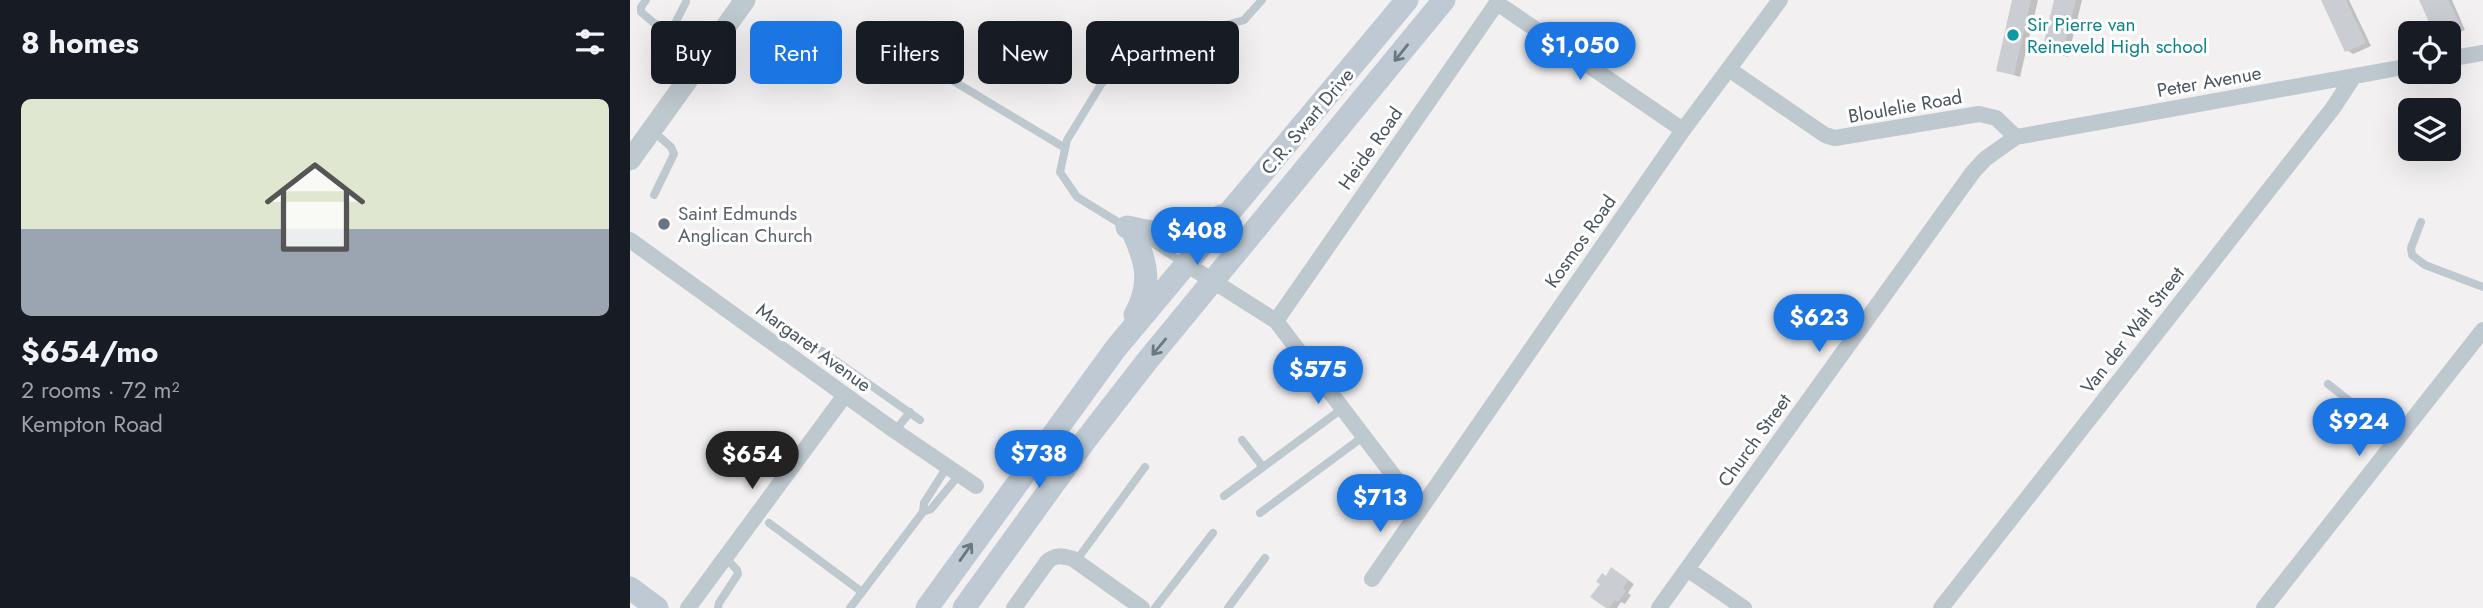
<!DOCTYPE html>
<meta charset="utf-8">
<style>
:root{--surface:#171b24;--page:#20242c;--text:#f1f3f6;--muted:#9ea1a6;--accent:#1b75e2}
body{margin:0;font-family:Jost,sans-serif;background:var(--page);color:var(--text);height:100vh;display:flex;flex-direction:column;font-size:26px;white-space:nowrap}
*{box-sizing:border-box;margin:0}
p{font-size:23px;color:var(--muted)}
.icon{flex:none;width:38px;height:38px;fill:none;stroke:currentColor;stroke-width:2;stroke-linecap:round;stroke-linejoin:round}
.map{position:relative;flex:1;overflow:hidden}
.drawer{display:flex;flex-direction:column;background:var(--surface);width:630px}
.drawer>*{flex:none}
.guide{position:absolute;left:21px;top:21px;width:665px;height:63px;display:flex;gap:14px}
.tools{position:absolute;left:1768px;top:21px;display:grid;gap:14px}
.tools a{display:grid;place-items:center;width:63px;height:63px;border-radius:10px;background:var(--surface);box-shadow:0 7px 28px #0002;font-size:35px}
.price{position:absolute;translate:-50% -60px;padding:0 16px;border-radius:24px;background:var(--accent);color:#fff;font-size:23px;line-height:46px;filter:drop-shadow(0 2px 4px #0008)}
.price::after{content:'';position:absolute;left:50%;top:42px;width:21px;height:16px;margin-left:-10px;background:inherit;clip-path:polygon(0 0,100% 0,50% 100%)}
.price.selected{background:#222;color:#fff}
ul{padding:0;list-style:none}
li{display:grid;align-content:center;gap:14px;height:371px;padding:0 21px}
li span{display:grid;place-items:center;height:217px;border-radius:10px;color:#555}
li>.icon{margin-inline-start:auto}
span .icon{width:126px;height:126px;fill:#fffc;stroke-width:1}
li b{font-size:30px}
h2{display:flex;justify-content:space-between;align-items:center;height:84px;padding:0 21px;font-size:30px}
.chip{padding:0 24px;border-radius:10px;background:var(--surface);box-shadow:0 7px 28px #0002;font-size:24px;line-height:63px}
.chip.selected{background:var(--accent);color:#fff}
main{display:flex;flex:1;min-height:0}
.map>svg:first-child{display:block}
</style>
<main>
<section class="drawer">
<h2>8 homes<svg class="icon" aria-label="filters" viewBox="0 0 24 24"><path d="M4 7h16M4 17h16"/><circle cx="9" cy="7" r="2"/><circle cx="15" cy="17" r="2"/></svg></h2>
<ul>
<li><span style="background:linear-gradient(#dfe7d0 60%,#9aa5b1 0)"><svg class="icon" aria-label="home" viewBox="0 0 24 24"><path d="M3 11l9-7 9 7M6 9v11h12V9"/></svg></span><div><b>$654/mo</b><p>2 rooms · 72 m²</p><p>Kempton Road</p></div></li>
</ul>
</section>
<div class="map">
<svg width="1853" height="608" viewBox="0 0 1853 608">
<rect width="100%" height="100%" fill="#f2f0f0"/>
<!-- shadow -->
<path fill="#0003" d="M 1384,0 L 1408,0 L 1390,77 L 1368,70 Z
M 1426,0 L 1452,0 L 1438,57 L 1414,49 Z
M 1693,0 L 1719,0 L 1741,46 L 1723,54 L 1717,50 Z
M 1791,0 L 1822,0 L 1835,30 L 1818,37 L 1818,33 L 1806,33 Z
M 988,573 L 1004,584 L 998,593 L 1001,595 L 995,604 L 991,602 L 987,608 L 979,608 L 976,578 Z"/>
<!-- building -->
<path fill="#cacdd2" d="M 1382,0 L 1401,0 L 1384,75 L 1366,71 Z
M 1424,0 L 1446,0 L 1432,55 L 1412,50 Z
M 1691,0 L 1716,0 L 1736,43 L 1715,52 Z
M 1789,0 L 1818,0 L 1831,26 L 1814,33 L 1804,33 Z
M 981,567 L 999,580 L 993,588 L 996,591 L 988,602 L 985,600 L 979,608 L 976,608 L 960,597 L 970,584 L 966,582 L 972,573 L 976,576 Z"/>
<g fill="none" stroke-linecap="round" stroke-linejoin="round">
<!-- service -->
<path stroke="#bec8cf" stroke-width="8" d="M 16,0 L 11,7 L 11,12 L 24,23 L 41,31 L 75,56
M 41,31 L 56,2
M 292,79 C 302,73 309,75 320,79 L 435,148
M 473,82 L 490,70 L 520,31
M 24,132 L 41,147 L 44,154 L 24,195
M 1791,222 L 1781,248 L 1782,255 L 1795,265 L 1853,287
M 496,227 L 447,197 L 430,172 L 437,140 L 472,83 L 483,58 L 505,28 L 544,38 L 555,37 L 614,20 L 632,0
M 516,239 L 555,264
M 192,351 L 290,420
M 1698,384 L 1767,439
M 265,431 L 280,412
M 612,440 L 633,467
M 594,496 L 713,408
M 293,512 L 301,509 L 329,475
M 630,513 L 734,436
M 139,523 L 232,592
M 446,561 L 515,467
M 88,608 L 89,603 L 108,574 L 107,570 L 95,557
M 220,608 L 293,512 L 294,503 L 317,467
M 525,608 L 583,533
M 598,608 L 635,558"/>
<!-- minor -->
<path stroke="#bec8cf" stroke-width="16" d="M 867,3 L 1053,130
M 1818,59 L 1853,53
M 1100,70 L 1195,135 L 1205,138 L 1349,114 L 1366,118 L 1386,137
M 0,240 L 265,431 L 346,486
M 556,264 L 646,321 L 789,509
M 646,321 L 869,0
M 1057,569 L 1114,608
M 742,579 L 1053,130 L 1150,0
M 58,608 L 215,395
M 384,608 L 417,562 C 425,554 433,556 443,559 L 512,608
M 1029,608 L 1343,172 L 1355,159 L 1386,137 L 1780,66
M 1311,608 L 1703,108 L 1724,76
M 1634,608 L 1853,330"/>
<!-- tertiary -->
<path stroke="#bec8cf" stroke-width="21" d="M 0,160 L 115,0"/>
<!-- secondary -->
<path stroke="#bec9d3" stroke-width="23" d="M 497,227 C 542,237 549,237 591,216
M 502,230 C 516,260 523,283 505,315
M 0,588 L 27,608
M 297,608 L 486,348 L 777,0
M 334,608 L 454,442 L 517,361 L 814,0"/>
</g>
<!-- one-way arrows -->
<defs><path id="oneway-shaft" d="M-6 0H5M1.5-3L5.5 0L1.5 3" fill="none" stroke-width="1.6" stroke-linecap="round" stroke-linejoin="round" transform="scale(1.75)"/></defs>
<g stroke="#6b7781">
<use href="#oneway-shaft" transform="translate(771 53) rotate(129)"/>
<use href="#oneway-shaft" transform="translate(529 347) rotate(130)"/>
<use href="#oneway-shaft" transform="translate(336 552) rotate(-55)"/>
</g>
<!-- markers -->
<circle fill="#0f9aa8" stroke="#fff" stroke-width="2.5" cx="1383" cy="35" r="7"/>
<circle fill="#6b7280" stroke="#fff" stroke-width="2.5" cx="34" cy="224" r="7"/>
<g text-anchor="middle" stroke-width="6" stroke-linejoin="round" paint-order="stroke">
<!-- culture labels -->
<g font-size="19" fill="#0d838f" stroke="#fff" text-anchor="start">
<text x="1397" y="31">Sir Pierre van<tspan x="1397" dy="22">Reineveld High school</tspan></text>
</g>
<!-- street labels -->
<g font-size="19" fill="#48545e" stroke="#fff">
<text transform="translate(1579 81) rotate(-10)" y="7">Peter Avenue</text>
<text transform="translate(1275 106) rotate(-10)" y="7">Bloulelie Road</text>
<text transform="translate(677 121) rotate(-50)" y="7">C.R. Swart Drive</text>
<text transform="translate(740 148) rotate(-55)" y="7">Heide Road</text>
<text transform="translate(950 241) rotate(-55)" y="7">Kosmos Road</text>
<text transform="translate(1502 330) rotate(-52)" y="7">Van der Walt Street</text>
<text transform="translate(184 347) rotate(36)" y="7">Margaret Avenue</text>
<text transform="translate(1124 440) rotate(-54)" y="7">Church Street</text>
</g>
<!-- worship labels -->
<g font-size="19" fill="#5b616d" stroke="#fff" text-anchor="start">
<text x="48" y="220">Saint Edmunds<tspan x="48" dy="22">Anglican Church</tspan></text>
</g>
</g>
</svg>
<div class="tools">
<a><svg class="icon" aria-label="locate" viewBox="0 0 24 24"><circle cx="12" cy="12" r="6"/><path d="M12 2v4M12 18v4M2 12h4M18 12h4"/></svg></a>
<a><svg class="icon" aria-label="layers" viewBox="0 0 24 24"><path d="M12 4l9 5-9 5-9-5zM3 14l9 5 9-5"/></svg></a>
</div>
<b class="price" style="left:950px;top:82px">$1,050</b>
<b class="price" style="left:567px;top:267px">$408</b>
<b class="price" style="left:1189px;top:354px">$623</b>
<b class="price" style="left:688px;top:406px">$575</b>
<b class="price" style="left:1729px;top:458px">$924</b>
<b class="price" style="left:409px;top:490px">$738</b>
<b class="price selected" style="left:122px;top:491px">$654</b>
<b class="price" style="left:750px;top:534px">$713</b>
<div class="guide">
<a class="chip">Buy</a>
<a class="chip selected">Rent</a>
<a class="chip">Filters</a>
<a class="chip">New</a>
<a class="chip">Apartment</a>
</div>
</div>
</main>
